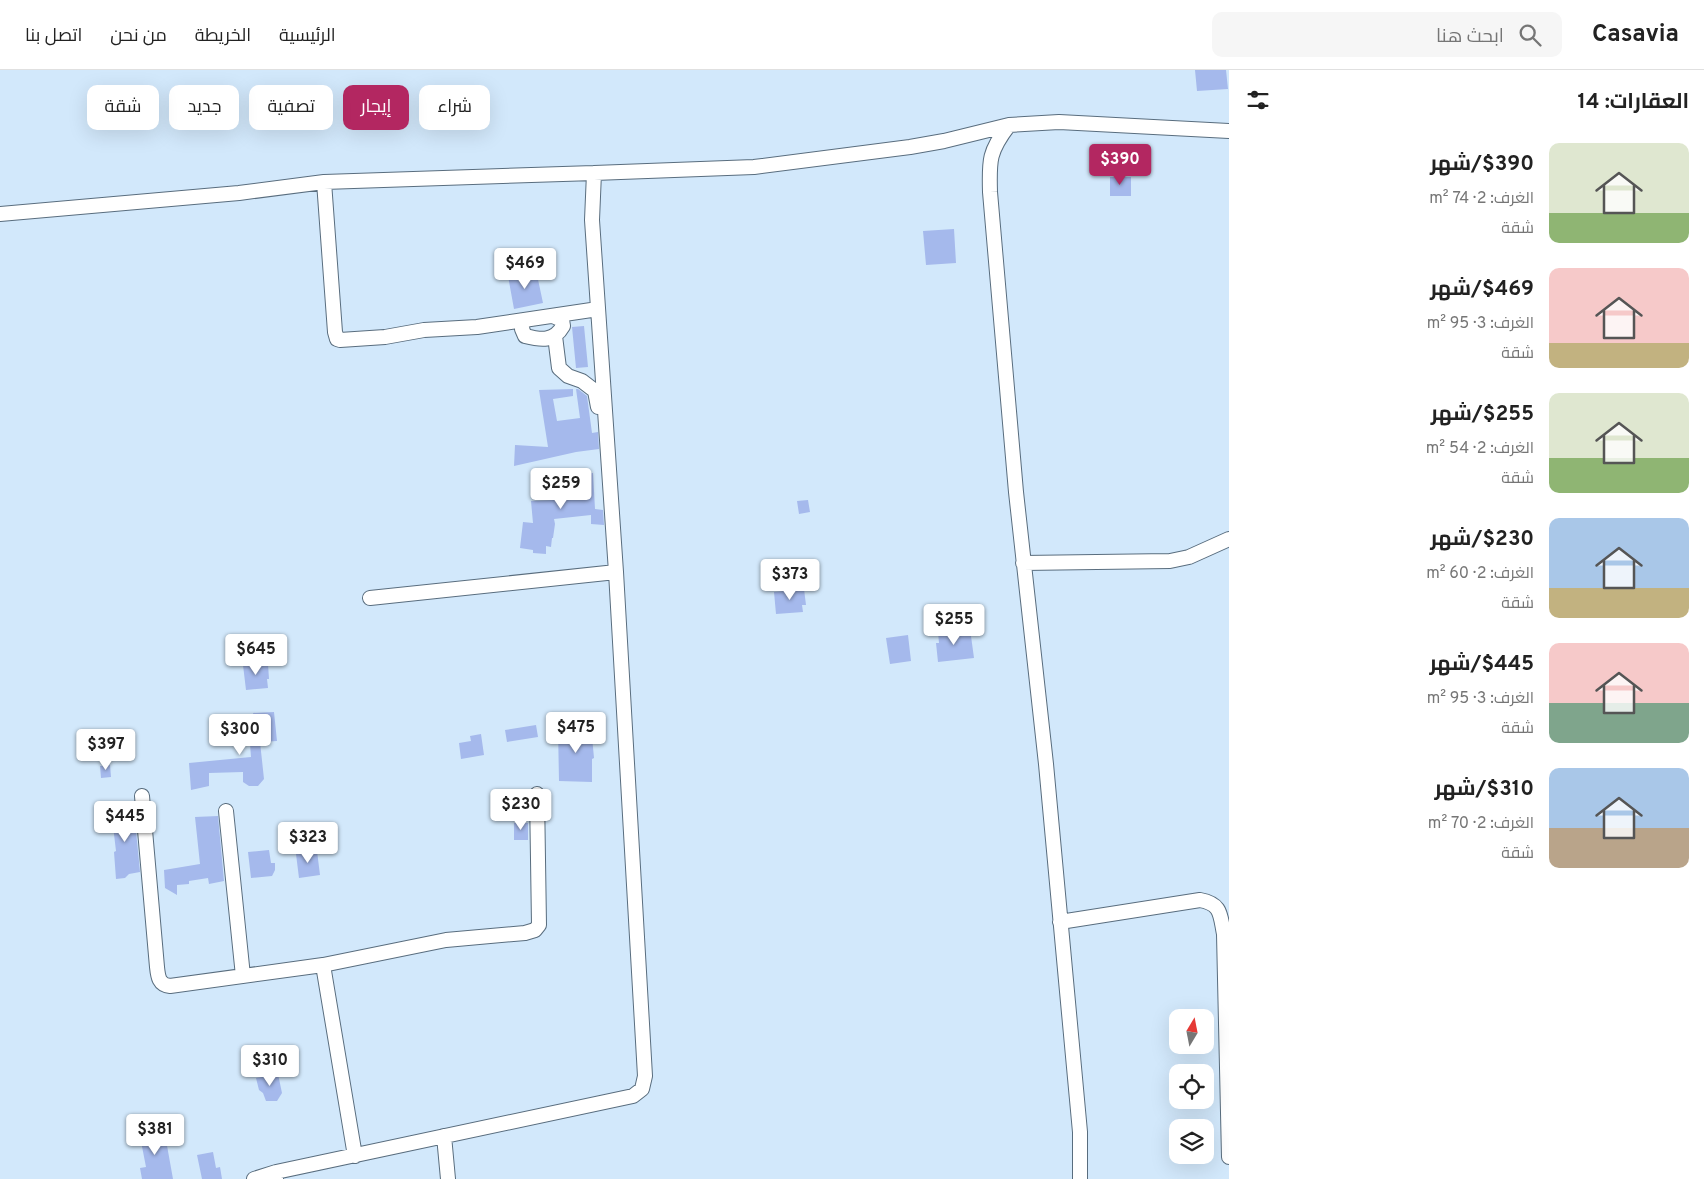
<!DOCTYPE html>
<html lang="ar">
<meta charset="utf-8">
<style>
:root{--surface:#fff;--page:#f6f6f6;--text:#222;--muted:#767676;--line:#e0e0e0;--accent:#b32761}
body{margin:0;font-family:Overpass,Cairo,sans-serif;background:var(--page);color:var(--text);direction:rtl;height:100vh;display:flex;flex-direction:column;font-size:19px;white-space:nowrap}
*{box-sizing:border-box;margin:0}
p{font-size:16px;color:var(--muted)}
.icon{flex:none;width:28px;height:28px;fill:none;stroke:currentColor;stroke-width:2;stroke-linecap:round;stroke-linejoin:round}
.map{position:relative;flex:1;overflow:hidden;direction:ltr}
.drawer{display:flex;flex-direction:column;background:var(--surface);width:475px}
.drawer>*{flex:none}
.guide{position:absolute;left:15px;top:15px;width:475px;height:45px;direction:rtl;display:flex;gap:10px}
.needle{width:32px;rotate:10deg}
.fabs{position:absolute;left:1169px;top:939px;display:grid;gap:10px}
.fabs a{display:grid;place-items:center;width:45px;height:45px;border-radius:10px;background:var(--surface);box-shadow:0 5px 20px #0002;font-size:25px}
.price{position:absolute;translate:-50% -42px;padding:0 11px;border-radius:5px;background:#fff;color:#222;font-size:16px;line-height:32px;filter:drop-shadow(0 1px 2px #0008)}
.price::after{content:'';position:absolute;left:50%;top:30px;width:15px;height:11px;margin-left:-8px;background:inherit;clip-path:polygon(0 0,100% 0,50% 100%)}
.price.selected{background:var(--accent);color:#fff}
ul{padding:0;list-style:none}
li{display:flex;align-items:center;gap:15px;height:125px;padding:0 15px}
li span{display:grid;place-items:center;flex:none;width:140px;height:100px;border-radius:10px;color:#555}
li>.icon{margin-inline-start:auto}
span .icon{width:60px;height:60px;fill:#fffc;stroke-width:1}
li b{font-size:21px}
h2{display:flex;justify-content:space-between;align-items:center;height:60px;padding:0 15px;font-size:21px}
.chip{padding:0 18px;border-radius:10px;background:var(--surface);box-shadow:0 5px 20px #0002;font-size:18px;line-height:45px}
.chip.selected{background:var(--accent);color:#fff}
header{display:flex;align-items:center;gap:30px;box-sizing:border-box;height:70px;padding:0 25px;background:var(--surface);border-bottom:1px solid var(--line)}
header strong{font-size:24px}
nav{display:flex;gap:28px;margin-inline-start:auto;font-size:18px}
.search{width:350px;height:45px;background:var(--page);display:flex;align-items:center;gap:12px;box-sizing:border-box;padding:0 18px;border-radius:10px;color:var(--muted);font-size:19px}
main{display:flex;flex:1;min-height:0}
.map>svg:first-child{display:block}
</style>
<header>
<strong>Casavia</strong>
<div class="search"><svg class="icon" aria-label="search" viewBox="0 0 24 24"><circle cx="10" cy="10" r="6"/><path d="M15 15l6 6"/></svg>ابحث هنا</div>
<nav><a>الرئيسية</a><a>الخريطة</a><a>من نحن</a><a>اتصل بنا</a></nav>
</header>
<main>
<section class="drawer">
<h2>العقارات: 14<svg class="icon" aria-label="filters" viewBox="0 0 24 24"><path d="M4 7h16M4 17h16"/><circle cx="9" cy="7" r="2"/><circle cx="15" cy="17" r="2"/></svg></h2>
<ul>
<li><span style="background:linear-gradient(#dfe7d0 70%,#8fb573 0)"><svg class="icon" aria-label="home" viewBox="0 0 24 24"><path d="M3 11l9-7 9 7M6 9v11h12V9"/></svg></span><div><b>$390/شهر</b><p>الغرف: 2 · 74 m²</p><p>شقة</p></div></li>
<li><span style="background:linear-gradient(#f6c9c9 75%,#c2b280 0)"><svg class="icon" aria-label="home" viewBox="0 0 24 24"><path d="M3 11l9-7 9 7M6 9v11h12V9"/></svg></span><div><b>$469/شهر</b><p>الغرف: 3 · 95 m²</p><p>شقة</p></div></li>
<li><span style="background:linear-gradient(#dfe7d0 65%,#8fb573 0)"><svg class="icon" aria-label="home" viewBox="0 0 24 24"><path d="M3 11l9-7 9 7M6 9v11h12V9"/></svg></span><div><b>$255/شهر</b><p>الغرف: 2 · 54 m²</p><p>شقة</p></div></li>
<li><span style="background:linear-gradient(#a9c7e8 70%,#c2b280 0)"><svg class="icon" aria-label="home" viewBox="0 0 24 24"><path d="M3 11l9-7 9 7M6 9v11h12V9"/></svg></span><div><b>$230/شهر</b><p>الغرف: 2 · 60 m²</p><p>شقة</p></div></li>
<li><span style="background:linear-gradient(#f6c9c9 60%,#7fa58c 0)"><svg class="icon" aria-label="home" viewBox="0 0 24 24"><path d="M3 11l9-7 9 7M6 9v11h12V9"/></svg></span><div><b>$445/شهر</b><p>الغرف: 3 · 95 m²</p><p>شقة</p></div></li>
<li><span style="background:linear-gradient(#a9c7e8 60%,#b9a48a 0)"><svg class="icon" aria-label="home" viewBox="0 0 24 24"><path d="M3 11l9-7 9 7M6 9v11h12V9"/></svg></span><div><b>$310/شهر</b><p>الغرف: 2 · 70 m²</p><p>شقة</p></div></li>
</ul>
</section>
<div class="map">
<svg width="1229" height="1109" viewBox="0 0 1229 1109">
<rect width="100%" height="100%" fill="#d2e8fb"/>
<!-- building -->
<path fill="#a5b9ec" d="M 1195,0 L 1226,0 L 1228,19 L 1197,21 Z
M 1110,107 L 1131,107 L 1131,126 L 1110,126 Z
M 954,159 L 956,193 L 926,195 L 923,161 Z
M 536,200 L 543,233 L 514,239 L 508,206 Z
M 584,256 L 588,297 L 576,298 L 572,257 Z
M 573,319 L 573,326 L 553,329 L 557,351 L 580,348 L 576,319 L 578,319 L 587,326 L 592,363 L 598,362 L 599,379 L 576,382 L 514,396 L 515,375 L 548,377 L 539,320 Z
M 593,403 L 595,439 L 603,440 L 604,455 L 591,454 L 591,445 L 554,449 L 555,454 L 553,468 L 552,468 L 551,477 L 546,476 L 546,484 L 533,483 L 533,480 L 520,478 L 523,452 L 533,453 L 531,431 L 553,430 L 552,404 Z
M 808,430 L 810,442 L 799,444 L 797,431 Z
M 804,519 L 806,535 L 802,535 L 803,542 L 776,544 L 774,522 Z
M 967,558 L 968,566 L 971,566 L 974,588 L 938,592 L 936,573 L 939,573 L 938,562 Z
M 908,565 L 911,591 L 890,594 L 886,568 Z
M 268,594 L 269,609 L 267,609 L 268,618 L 246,620 L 243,595 Z
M 274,642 L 277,671 L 260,672 L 264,709 L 258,716 L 249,716 L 243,712 L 243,702 L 209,703 L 209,716 L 191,720 L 189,693 L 251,687 L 248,647 L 254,647 L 253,643 Z
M 536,655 L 538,667 L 507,672 L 505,660 Z
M 591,656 L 594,688 L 592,689 L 592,712 L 559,711 L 558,658 Z
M 481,664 L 484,685 L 461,689 L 459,673 L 471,671 L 470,666 Z
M 110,695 L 111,707 L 101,708 L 100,696 Z
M 122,738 L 123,742 L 134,740 L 140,802 L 129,804 L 125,808 L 116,809 L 114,782 L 116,781 L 111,739 Z
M 218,746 L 224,811 L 209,814 L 208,808 L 189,811 L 189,814 L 177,815 L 177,825 L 165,818 L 164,800 L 200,794 L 195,747 Z
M 514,753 L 528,753 L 528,770 L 514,770 Z
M 269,780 L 271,793 L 275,793 L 275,800 L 272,806 L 251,808 L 248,782 Z
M 317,781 L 320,805 L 299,808 L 296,784 Z
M 278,1004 L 282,1023 L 277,1031 L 266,1031 L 263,1023 L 259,1020 L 256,1008 Z
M 160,1057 L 162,1071 L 166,1070 L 173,1109 L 142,1109 L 140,1098 L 146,1097 L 139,1061 Z
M 213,1082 L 216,1098 L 220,1097 L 222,1109 L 202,1109 L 197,1085 Z"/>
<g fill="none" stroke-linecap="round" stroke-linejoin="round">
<defs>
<path id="minor" d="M 1009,55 C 989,81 989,90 990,122 L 1016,422 L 1046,694 L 1080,1062 L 1080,1109
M 324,112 L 335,262 L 337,269 L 340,270 L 385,267 L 424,260 L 477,257 L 598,239
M 0,144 L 239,123 L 324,112 L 594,103
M 523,250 L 522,259 L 525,266 C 541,270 554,272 563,256 L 562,250 L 553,246
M 555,266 L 559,298 L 568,306 L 582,311 L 595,321 L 598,337
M 1023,493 L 1170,491 L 1189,487 L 1229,469
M 370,528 L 616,502
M 142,726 L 157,897 C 158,907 159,915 170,916 L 323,895 L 355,1086
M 226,741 L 243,906
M 1060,852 L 1200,830 C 1222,834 1220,845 1224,864 L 1229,1087
M 323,895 L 446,870 L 525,863 L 535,860 L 539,855 L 537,724
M 444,1066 L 448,1109
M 254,1109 L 276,1102
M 276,1109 L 276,1102 L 633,1026 L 642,1019 L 645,1006 L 616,502 L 592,150 L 594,103 L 754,97 L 910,77 L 944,71 L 1009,55 L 1059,52 L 1229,61"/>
</defs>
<!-- minor casing -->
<use href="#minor" stroke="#596d7e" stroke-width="16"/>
<!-- minor -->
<use href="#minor" stroke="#fff" stroke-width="14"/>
</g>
</svg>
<div class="fabs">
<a><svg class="needle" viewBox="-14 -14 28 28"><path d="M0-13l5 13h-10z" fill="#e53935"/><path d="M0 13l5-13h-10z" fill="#767676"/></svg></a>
<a><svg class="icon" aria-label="locate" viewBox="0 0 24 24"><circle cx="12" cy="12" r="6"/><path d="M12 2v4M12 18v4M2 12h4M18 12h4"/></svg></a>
<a><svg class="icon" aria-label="layers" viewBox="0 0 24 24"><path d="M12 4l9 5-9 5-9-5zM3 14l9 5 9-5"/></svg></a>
</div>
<b class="price selected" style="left:1120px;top:116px">$390</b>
<b class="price" style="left:525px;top:220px">$469</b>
<b class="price" style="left:561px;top:440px">$259</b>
<b class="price" style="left:790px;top:531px">$373</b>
<b class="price" style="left:954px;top:576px">$255</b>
<b class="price" style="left:256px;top:606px">$645</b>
<b class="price" style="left:576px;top:684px">$475</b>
<b class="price" style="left:240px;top:686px">$300</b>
<b class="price" style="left:106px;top:701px">$397</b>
<b class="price" style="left:521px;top:761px">$230</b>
<b class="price" style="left:125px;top:773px">$445</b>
<b class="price" style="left:308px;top:794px">$323</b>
<b class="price" style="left:270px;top:1017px">$310</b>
<b class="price" style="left:155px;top:1086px">$381</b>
<div class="guide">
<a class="chip">شراء</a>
<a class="chip selected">إيجار</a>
<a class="chip">تصفية</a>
<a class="chip">جديد</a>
<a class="chip">شقة</a>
</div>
</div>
</main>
